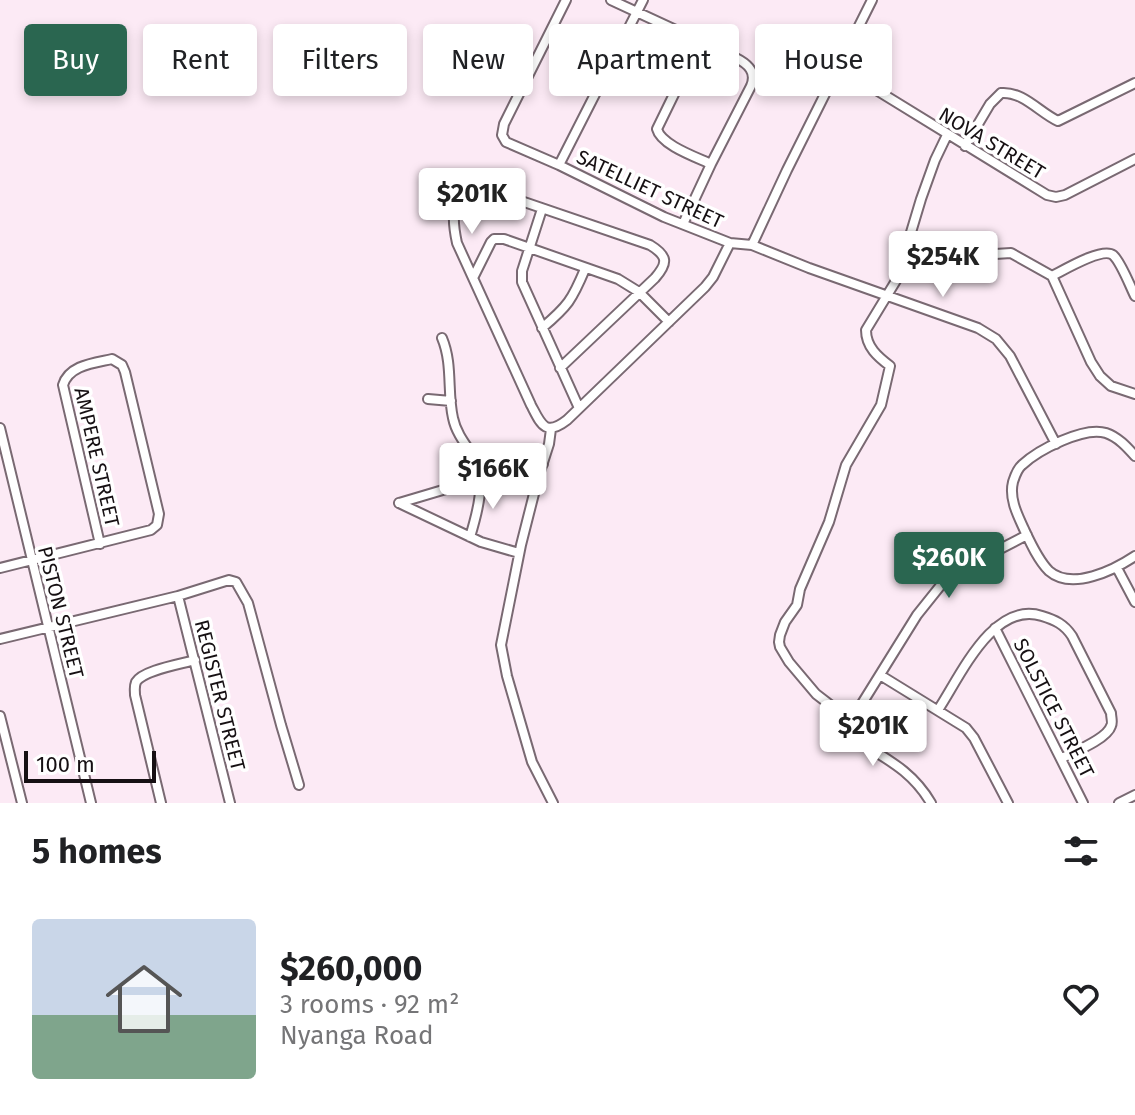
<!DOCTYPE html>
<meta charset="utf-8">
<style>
:root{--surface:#fff;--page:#f2f2f2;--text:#202124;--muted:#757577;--accent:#2a6650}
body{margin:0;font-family:"Fira Sans",sans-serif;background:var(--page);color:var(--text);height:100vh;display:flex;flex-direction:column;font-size:30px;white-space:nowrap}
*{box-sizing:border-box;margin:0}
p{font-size:26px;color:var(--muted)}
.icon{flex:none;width:44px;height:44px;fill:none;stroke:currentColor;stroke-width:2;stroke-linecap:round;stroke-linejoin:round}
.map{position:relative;height:803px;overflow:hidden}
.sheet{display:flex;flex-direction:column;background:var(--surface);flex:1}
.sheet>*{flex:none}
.top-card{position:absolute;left:24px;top:24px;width:1088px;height:72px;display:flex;gap:16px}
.scale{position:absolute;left:24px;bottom:20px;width:132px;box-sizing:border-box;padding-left:8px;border:4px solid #161013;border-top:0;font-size:22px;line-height:28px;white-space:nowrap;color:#161013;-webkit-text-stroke:6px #fff;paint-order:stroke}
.price{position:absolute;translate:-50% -68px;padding:0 18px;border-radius:8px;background:#fff;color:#222;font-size:26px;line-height:52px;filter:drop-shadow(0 2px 4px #0008)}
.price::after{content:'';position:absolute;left:50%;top:48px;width:24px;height:18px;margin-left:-12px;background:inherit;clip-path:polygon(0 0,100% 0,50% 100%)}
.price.on{background:var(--accent);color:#fff}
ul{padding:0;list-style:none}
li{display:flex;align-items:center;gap:24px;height:200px;padding:0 32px}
li span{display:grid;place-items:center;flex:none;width:224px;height:160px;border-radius:8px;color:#555}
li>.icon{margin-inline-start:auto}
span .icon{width:96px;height:96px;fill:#fffc;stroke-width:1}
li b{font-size:34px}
h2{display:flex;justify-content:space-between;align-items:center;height:96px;padding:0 32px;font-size:34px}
.chip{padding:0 28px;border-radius:8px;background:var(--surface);box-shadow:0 4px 12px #0003;font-size:28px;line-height:72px}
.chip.on{background:var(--accent);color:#fff}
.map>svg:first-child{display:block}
</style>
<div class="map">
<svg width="1135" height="803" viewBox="0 0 1135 803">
<rect width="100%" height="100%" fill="#fceaf5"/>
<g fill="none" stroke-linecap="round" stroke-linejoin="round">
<defs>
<path id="street" d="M 566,0 L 504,124 L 502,135 L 506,142 L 559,165 L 664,217 L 730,243 L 752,245 L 809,268 L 978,328 L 996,339 L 1010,356 L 1056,444
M 611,0 L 736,58 C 748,64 757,72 751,86 L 711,164 L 683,224
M 700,41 L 657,129 C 661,145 696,157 711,164
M 839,67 L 1047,195 L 1056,197 L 1065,195 L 1135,159
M 965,146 L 990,104 L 1001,93 C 1023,91 1040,113 1058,121 L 1135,83
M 559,165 L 643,0
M 542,209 L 522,271 L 522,282 L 579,408
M 907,244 L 941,256
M 752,245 L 787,170 L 872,0
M 995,254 L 1011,253 L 1052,276
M 474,276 L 491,242 L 494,239 L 504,239 L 618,279 L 639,292 L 669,322
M 1052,276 L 1091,362 L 1100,376 L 1111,386 L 1135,394
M 1052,276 C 1064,270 1102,247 1113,255 C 1121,262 1130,286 1135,296
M 542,328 C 568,306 572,300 585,269
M 442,338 C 453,364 447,392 453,418 C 456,433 466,445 474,457 C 487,479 477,514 470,537
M 560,368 L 655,278 C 668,263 668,256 650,245 L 489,190 C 450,178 451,216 457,243 L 531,405 C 541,424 545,437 567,420 L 705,287 L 713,277 L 730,243
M 428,399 L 451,401
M 0,428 L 91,803
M 551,429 L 549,444 L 538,478 L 521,545 L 501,645 L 507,676 L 532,762 L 553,803
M 1135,456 C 1127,447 1118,437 1106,433 C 1084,426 1038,450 1022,465 C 1017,469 1015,476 1013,482 C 1009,498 1017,514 1024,529 C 1030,542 1038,560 1049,571 C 1072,591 1114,570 1135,556
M 399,503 L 517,468 L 543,464
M 399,503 L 481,542 L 519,553
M 0,568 L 151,530 L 157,525 L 159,514 L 125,372 L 122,365 L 112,359 C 94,363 69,365 63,385 L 100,544
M 1117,568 L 1135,602
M 178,596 L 230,803
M 995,628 L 1083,803
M 0,639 L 178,596 L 229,580 L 236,582 L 248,603 L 281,725 L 299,785
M 880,675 L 966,728 L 974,738 L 1008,803
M 938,710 C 960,677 993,600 1042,616 C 1055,620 1064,624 1072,636 L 1111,713 C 1111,717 1113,723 1111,726 C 1107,739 1074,752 1062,758
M 0,716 L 22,803
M 851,721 L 816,694 L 789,662 L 780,647 L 779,642 L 780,635 L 785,622 L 797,605 L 800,589 L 829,522 L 846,465 L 881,405 L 890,366 C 878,357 866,347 866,330 L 897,279 L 921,199 L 935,160 L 947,135
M 161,803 L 135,695 C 135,690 134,687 136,682 C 143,670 182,664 195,660
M 931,803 C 911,769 884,758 852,737 L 848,730 L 848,726 L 917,615 L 941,585 L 973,563 L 1027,535
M 1119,803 L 1135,795"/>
</defs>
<!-- street casing -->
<use href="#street" stroke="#796972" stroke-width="12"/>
<!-- street -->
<use href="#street" stroke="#fff" stroke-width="8"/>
</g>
<g text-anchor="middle" stroke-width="7" stroke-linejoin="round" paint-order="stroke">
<!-- street labels -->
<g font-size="20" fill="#161013" stroke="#fff">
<text transform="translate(992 143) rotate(31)" y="7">NOVA STREET</text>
<text transform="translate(650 189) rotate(25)" y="7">SATELLIET STREET</text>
<text transform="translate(97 457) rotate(77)" y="7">AMPERE STREET</text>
<text transform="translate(61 612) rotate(76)" y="7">PISTON STREET</text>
<text transform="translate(220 695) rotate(76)" y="7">REGISTER STREET</text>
<text transform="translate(1054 708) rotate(63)" y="7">SOLSTICE STREET</text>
</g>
</g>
</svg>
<div class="scale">100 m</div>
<b class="price" style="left:472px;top:236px">$201K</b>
<b class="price" style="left:943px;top:299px">$254K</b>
<b class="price" style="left:493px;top:511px">$166K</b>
<b class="price on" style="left:949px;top:600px">$260K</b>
<b class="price" style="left:873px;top:768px">$201K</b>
<div class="top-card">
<a class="chip on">Buy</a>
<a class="chip">Rent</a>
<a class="chip">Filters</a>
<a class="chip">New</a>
<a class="chip">Apartment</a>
<a class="chip">House</a>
</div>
</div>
<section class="sheet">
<h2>5 homes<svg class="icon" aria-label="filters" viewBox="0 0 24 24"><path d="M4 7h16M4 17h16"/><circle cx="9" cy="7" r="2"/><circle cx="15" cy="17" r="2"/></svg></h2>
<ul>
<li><span style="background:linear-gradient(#c9d6e8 60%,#7fa58c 0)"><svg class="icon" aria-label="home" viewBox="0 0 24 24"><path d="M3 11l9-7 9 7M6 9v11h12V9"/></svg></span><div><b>$260,000</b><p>3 rooms · 92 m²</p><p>Nyanga Road</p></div><svg class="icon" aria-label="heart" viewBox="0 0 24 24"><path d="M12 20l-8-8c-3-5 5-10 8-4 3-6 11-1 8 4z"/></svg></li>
</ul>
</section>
